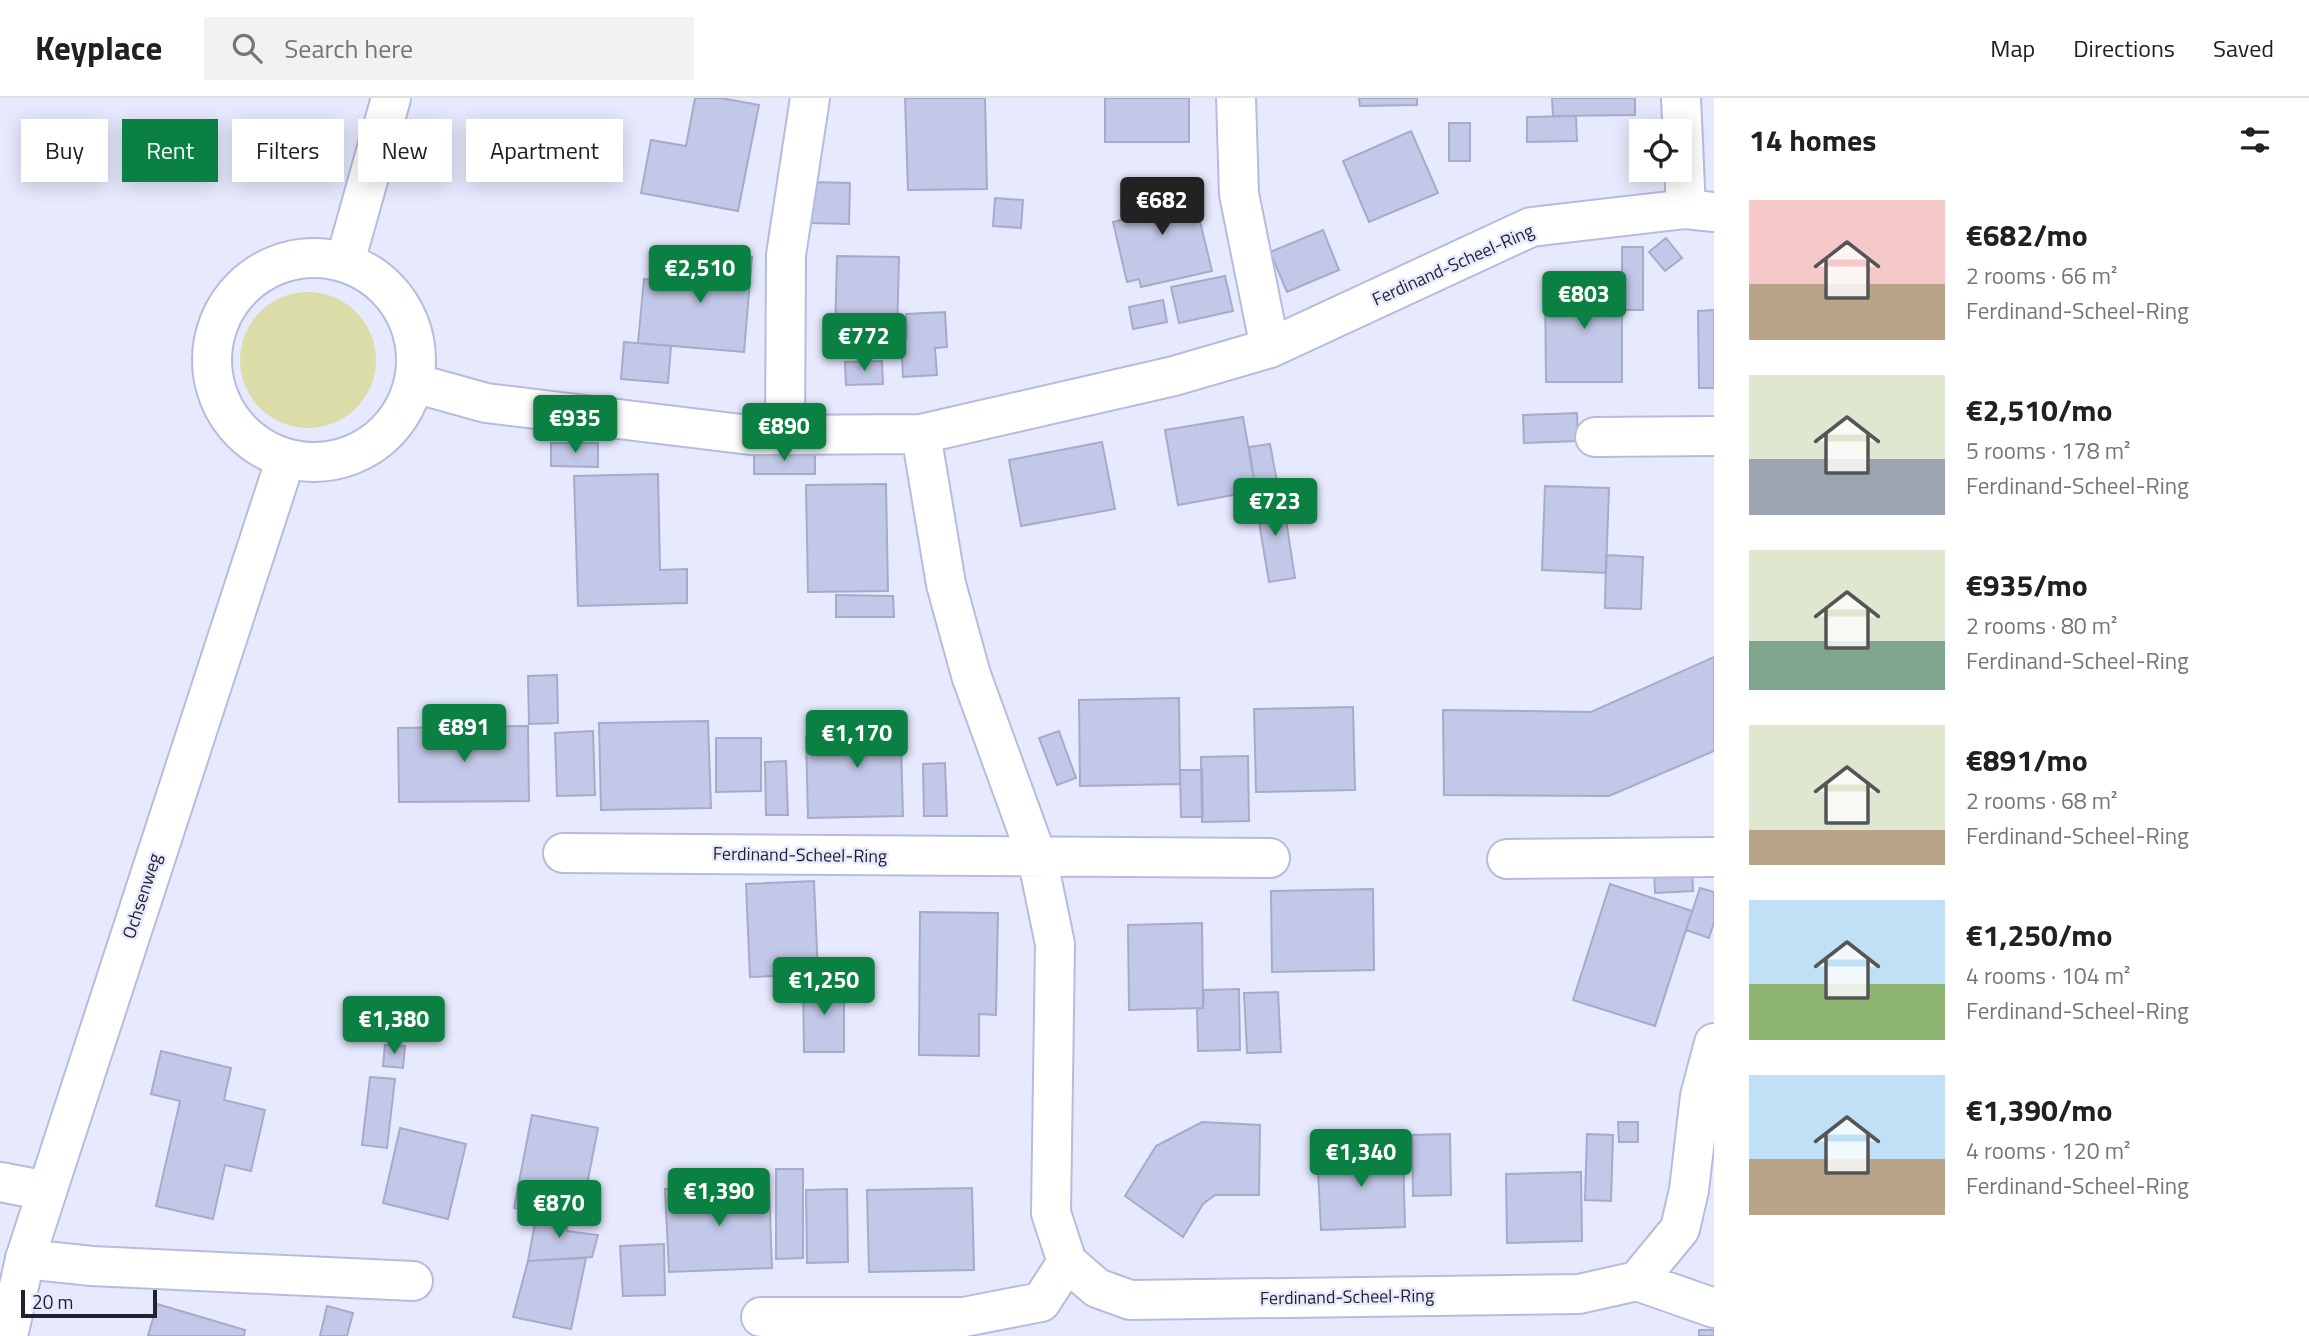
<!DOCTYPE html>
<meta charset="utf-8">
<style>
:root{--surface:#fff;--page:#f2f2f2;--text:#202124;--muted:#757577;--line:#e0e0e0;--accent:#0b8043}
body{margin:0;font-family:"Titillium Web",sans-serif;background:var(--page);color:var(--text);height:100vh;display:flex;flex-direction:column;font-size:26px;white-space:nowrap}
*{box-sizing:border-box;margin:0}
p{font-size:23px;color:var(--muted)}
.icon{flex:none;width:38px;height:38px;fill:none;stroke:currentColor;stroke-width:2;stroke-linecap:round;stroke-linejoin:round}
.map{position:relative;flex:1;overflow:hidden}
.details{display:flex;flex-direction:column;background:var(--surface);width:595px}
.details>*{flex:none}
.guide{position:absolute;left:21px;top:21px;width:665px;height:63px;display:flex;gap:14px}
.controls{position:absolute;left:1629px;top:21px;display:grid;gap:14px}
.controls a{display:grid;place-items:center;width:63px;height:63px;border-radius:0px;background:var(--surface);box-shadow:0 4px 18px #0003;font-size:35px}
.scale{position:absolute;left:21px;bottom:18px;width:136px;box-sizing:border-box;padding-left:7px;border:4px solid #1f212c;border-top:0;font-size:19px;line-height:24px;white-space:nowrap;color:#1f212c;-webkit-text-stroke:5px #e7eafe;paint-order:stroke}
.price{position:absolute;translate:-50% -60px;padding:0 16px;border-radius:7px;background:var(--accent);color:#fff;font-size:23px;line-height:46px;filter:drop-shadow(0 2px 4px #0008)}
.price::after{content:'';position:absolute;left:50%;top:42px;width:21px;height:16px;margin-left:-10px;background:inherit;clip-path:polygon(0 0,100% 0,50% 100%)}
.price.active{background:#222;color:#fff}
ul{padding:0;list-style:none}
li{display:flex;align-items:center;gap:21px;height:175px;padding:0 35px}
li span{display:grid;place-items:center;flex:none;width:196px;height:140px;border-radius:0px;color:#555}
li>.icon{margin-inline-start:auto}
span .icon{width:84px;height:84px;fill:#fffc;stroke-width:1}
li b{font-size:30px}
h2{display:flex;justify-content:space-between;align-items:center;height:84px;padding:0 35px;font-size:30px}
.tag{padding:0 24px;border-radius:0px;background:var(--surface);box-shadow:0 4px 18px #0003;font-size:24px;line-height:63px}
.tag.active{background:var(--accent);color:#fff}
header{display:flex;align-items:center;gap:42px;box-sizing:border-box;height:98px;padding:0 35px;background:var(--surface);border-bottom:2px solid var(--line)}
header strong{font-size:33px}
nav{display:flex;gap:38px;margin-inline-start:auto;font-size:24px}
.search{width:490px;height:63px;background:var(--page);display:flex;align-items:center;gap:18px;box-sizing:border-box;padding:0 24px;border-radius:0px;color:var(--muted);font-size:26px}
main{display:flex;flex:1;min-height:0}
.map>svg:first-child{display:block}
</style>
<header>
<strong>Keyplace</strong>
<div class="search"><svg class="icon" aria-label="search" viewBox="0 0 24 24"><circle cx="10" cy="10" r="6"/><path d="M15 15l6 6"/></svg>Search here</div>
<nav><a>Map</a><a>Directions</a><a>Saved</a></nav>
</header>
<main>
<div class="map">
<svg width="1714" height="1238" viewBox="0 0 1714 1238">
<rect width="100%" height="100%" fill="#e7eafe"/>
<!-- green -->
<path fill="#dbdda8" d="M240 262a68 68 0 1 1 136 0a68 68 0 1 1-136 0Z"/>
<!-- building -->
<path fill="#c2c8e7" stroke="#a5abc9" stroke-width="2" d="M 695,0 L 721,0 L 759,7 L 738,113 L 641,95 L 651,42 L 686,48 Z
M 905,0 L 985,0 L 987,91 L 908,92 Z
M 1105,0 L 1189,0 L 1189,44 L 1105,44 Z
M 1359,0 L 1417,0 L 1417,7 L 1360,8 Z
M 1552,0 L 1635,0 L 1635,17 L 1553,18 Z
M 1576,18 L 1577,43 L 1527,44 L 1527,19 Z
M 1449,25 L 1470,25 L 1470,63 L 1449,63 Z
M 1411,33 L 1438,95 L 1369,124 L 1343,63 Z
M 810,84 L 850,85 L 849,126 L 809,125 Z
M 1191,86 L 1212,173 L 1141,189 L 1139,181 L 1127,184 L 1113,124 L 1125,121 L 1121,102 Z
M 995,100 L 1023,102 L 1021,130 L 993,128 Z
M 1323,132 L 1339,172 L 1287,194 L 1270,154 Z
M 1666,140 L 1682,160 L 1665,173 L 1649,154 Z
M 1622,149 L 1643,149 L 1643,212 L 1622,212 Z
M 689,154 L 752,159 L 744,254 L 638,245 L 644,181 L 687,185 Z
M 837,158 L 899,159 L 897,237 L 835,235 Z
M 1225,178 L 1233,213 L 1179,225 L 1171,189 Z
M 1545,183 L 1622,183 L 1622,284 L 1546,284 Z
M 1163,202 L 1167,224 L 1133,231 L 1129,209 Z
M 1714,212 L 1714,290 L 1699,290 L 1698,213 Z
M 945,214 L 947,249 L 935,250 L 937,277 L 903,279 L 901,240 L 907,239 L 906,216 Z
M 624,244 L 671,248 L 668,285 L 621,281 Z
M 882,263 L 883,286 L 846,287 L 845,264 Z
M 1577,315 L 1578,343 L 1524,345 L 1523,317 Z
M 1243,319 L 1256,393 L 1178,407 L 1165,332 Z
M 1102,344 L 1115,411 L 1021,428 L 1009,362 Z
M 551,345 L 598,345 L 598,369 L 551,368 Z
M 1270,346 L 1278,389 L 1256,393 L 1249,349 Z
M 754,354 L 815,355 L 815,376 L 754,376 Z
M 658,376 L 660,472 L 687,471 L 687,505 L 578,508 L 574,378 Z
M 886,386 L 888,493 L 808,494 L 806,387 Z
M 1545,388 L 1609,390 L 1606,475 L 1542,472 Z
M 1282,396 L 1295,480 L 1269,484 L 1255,400 Z
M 1606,457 L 1643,459 L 1641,511 L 1605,510 Z
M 836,497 L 893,498 L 894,519 L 836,519 Z
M 1714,559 L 1714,653 L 1609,698 L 1444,697 L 1443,612 L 1591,614 Z
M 557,577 L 558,625 L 529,626 L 528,578 Z
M 1179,600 L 1180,686 L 1080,688 L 1079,602 Z
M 1353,609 L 1355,692 L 1256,694 L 1254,611 Z
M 900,613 L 903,718 L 808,720 L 806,639 L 855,638 L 853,614 Z
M 708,623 L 711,710 L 601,712 L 599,625 Z
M 528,628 L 529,703 L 399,704 L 398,630 Z
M 593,633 L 595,697 L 557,698 L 555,635 Z
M 1059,633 L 1076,680 L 1057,687 L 1039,640 Z
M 716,640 L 761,640 L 761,693 L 716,694 Z
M 1248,658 L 1249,723 L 1202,724 L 1201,659 Z
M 786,663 L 788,717 L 766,717 L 765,664 Z
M 945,665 L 947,718 L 924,718 L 923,666 Z
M 1180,672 L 1202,672 L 1203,719 L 1181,719 Z
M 1692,770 L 1693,793 L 1655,795 L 1654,772 Z
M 814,783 L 818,876 L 750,879 L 746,786 Z
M 1610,786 L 1692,813 L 1655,928 L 1573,902 Z
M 1700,790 L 1714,794 L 1714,824 L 1709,840 L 1686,832 Z
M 1373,791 L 1374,872 L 1272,874 L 1271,793 Z
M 920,814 L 998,815 L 996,917 L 979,916 L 979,958 L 919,957 Z
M 1202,825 L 1203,910 L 1129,912 L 1128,827 Z
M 803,885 L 844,885 L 844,954 L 804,954 Z
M 1239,891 L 1240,952 L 1198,953 L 1197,911 L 1203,910 L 1204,892 Z
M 1278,894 L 1281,954 L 1247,955 L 1244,895 Z
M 385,947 L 405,948 L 403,970 L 383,968 Z
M 161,953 L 231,970 L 224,1002 L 265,1012 L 251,1073 L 225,1067 L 213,1121 L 156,1108 L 180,1003 L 151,996 Z
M 370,979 L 395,981 L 387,1050 L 362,1047 Z
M 532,1017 L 598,1030 L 580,1123 L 514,1110 Z
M 1202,1024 L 1260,1027 L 1259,1097 L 1215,1097 L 1203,1106 L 1183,1139 L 1125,1098 L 1156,1048 Z
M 1618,1024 L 1638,1024 L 1638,1044 L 1619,1044 Z
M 400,1030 L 466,1046 L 448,1121 L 383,1105 Z
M 1450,1036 L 1451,1097 L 1413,1098 L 1412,1037 Z
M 1587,1036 L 1613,1037 L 1611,1103 L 1585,1102 Z
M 1403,1051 L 1405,1129 L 1321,1132 L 1317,1053 Z
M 776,1071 L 803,1071 L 803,1160 L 776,1161 Z
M 1581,1074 L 1582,1143 L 1507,1145 L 1506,1076 Z
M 769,1087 L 772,1170 L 669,1174 L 665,1091 Z
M 972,1090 L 974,1172 L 869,1174 L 867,1092 Z
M 847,1091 L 848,1164 L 807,1165 L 806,1092 Z
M 537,1114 L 570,1121 L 566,1133 L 598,1137 L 592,1159 L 528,1163 Z
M 664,1146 L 665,1197 L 623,1198 L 620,1148 Z
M 586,1160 L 571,1231 L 513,1219 L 528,1163 Z
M 157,1206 L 245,1232 L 244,1238 L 148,1238 Z
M 327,1208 L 353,1215 L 347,1238 L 320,1238 Z
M 1699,1232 L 1714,1232 L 1714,1238 L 1699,1238 Z"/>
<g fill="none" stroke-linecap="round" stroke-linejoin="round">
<defs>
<path id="minor" d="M 1236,0 L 1239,96 L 1270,250
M 1681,0 L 1686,111
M 414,285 L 486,305 L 750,337 L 921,336 L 1174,278 L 1270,250 L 1531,129 L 1686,111 L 1714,114
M 921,336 L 946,486 L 971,577 L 1037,759 L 1055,846 L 1051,1115 L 1067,1164 L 1097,1190 L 1130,1202 L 1579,1196 L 1637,1183 L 1714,1210
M 785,337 L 786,157 L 810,0
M 1595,339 L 1714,338
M 563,755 L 1270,760
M 1507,761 L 1714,759
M 0,1084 L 47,1093
M 25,1161 L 92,1168 L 413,1183
M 1637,1183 L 1680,1131 L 1689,1092 L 1700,998 L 1714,945
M 761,1219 L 964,1219 L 1041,1204 L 1067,1164"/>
<path id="major" d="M212 262a102 102 0 1 1 204 0a102 102 0 1 1-204 0Z
M 345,164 L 391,0
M 8,1238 L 25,1161 L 286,360"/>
</defs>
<!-- minor casing -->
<use href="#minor" stroke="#b6bcdb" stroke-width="42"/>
<!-- major casing -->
<use href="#major" stroke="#b6bcdb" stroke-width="42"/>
<!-- minor -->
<use href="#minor" stroke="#fff" stroke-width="38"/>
<!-- major -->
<use href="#major" stroke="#fff" stroke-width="38"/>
</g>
<g text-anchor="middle" stroke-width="5" stroke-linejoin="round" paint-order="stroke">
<!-- street labels -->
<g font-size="18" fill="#1f212c" stroke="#e7eafe">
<text transform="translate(1453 167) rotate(-24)" y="6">Ferdinand-Scheel-Ring</text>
<text transform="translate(800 757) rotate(1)" y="6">Ferdinand-Scheel-Ring</text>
<text transform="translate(142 798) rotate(-72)" y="6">Ochsenweg</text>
<text transform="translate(1347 1199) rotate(-1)" y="6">Ferdinand-Scheel-Ring</text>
</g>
</g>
</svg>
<div class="controls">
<a><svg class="icon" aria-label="locate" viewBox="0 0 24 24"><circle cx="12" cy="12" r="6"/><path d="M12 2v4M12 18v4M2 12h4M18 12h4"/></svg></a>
</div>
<div class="scale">20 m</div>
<b class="price active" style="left:1162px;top:139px">€682</b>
<b class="price" style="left:700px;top:207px">€2,510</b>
<b class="price" style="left:1584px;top:233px">€803</b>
<b class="price" style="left:864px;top:275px">€772</b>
<b class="price" style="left:575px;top:357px">€935</b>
<b class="price" style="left:784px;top:365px">€890</b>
<b class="price" style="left:1275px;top:440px">€723</b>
<b class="price" style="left:464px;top:666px">€891</b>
<b class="price" style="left:857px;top:672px">€1,170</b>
<b class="price" style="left:824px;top:919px">€1,250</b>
<b class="price" style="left:394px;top:958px">€1,380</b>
<b class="price" style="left:1361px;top:1091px">€1,340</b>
<b class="price" style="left:719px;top:1130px">€1,390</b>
<b class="price" style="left:559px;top:1142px">€870</b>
<div class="guide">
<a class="tag">Buy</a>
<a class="tag active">Rent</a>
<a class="tag">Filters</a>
<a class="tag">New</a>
<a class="tag">Apartment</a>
</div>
</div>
<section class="details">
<h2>14 homes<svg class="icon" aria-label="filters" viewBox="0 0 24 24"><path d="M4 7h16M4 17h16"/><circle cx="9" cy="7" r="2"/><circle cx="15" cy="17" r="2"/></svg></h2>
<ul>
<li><span style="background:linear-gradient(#f6c9c9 60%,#b9a48a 0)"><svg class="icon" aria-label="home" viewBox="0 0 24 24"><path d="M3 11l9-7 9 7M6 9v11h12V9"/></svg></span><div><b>€682/mo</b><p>2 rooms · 66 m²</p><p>Ferdinand-Scheel-Ring</p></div></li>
<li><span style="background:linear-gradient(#dfe7d0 60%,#9aa5b1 0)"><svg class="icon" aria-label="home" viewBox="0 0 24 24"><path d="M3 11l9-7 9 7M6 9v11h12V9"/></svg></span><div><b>€2,510/mo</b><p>5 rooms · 178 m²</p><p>Ferdinand-Scheel-Ring</p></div></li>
<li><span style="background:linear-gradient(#dfe7d0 65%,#7fa58c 0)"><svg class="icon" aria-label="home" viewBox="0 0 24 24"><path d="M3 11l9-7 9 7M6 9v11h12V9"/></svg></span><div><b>€935/mo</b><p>2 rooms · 80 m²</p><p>Ferdinand-Scheel-Ring</p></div></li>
<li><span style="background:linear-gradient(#dfe7d0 75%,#b9a48a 0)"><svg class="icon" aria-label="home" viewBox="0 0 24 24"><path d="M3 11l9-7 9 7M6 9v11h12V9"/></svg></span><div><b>€891/mo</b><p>2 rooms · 68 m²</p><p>Ferdinand-Scheel-Ring</p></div></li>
<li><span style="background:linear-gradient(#bfe0f5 60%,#8fb573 0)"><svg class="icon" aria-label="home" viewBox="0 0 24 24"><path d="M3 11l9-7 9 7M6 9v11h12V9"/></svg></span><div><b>€1,250/mo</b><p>4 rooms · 104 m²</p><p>Ferdinand-Scheel-Ring</p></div></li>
<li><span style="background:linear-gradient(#bfe0f5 60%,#b9a48a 0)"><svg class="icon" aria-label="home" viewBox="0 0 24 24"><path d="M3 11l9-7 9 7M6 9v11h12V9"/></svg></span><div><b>€1,390/mo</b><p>4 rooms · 120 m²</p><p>Ferdinand-Scheel-Ring</p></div></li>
</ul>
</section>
</main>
